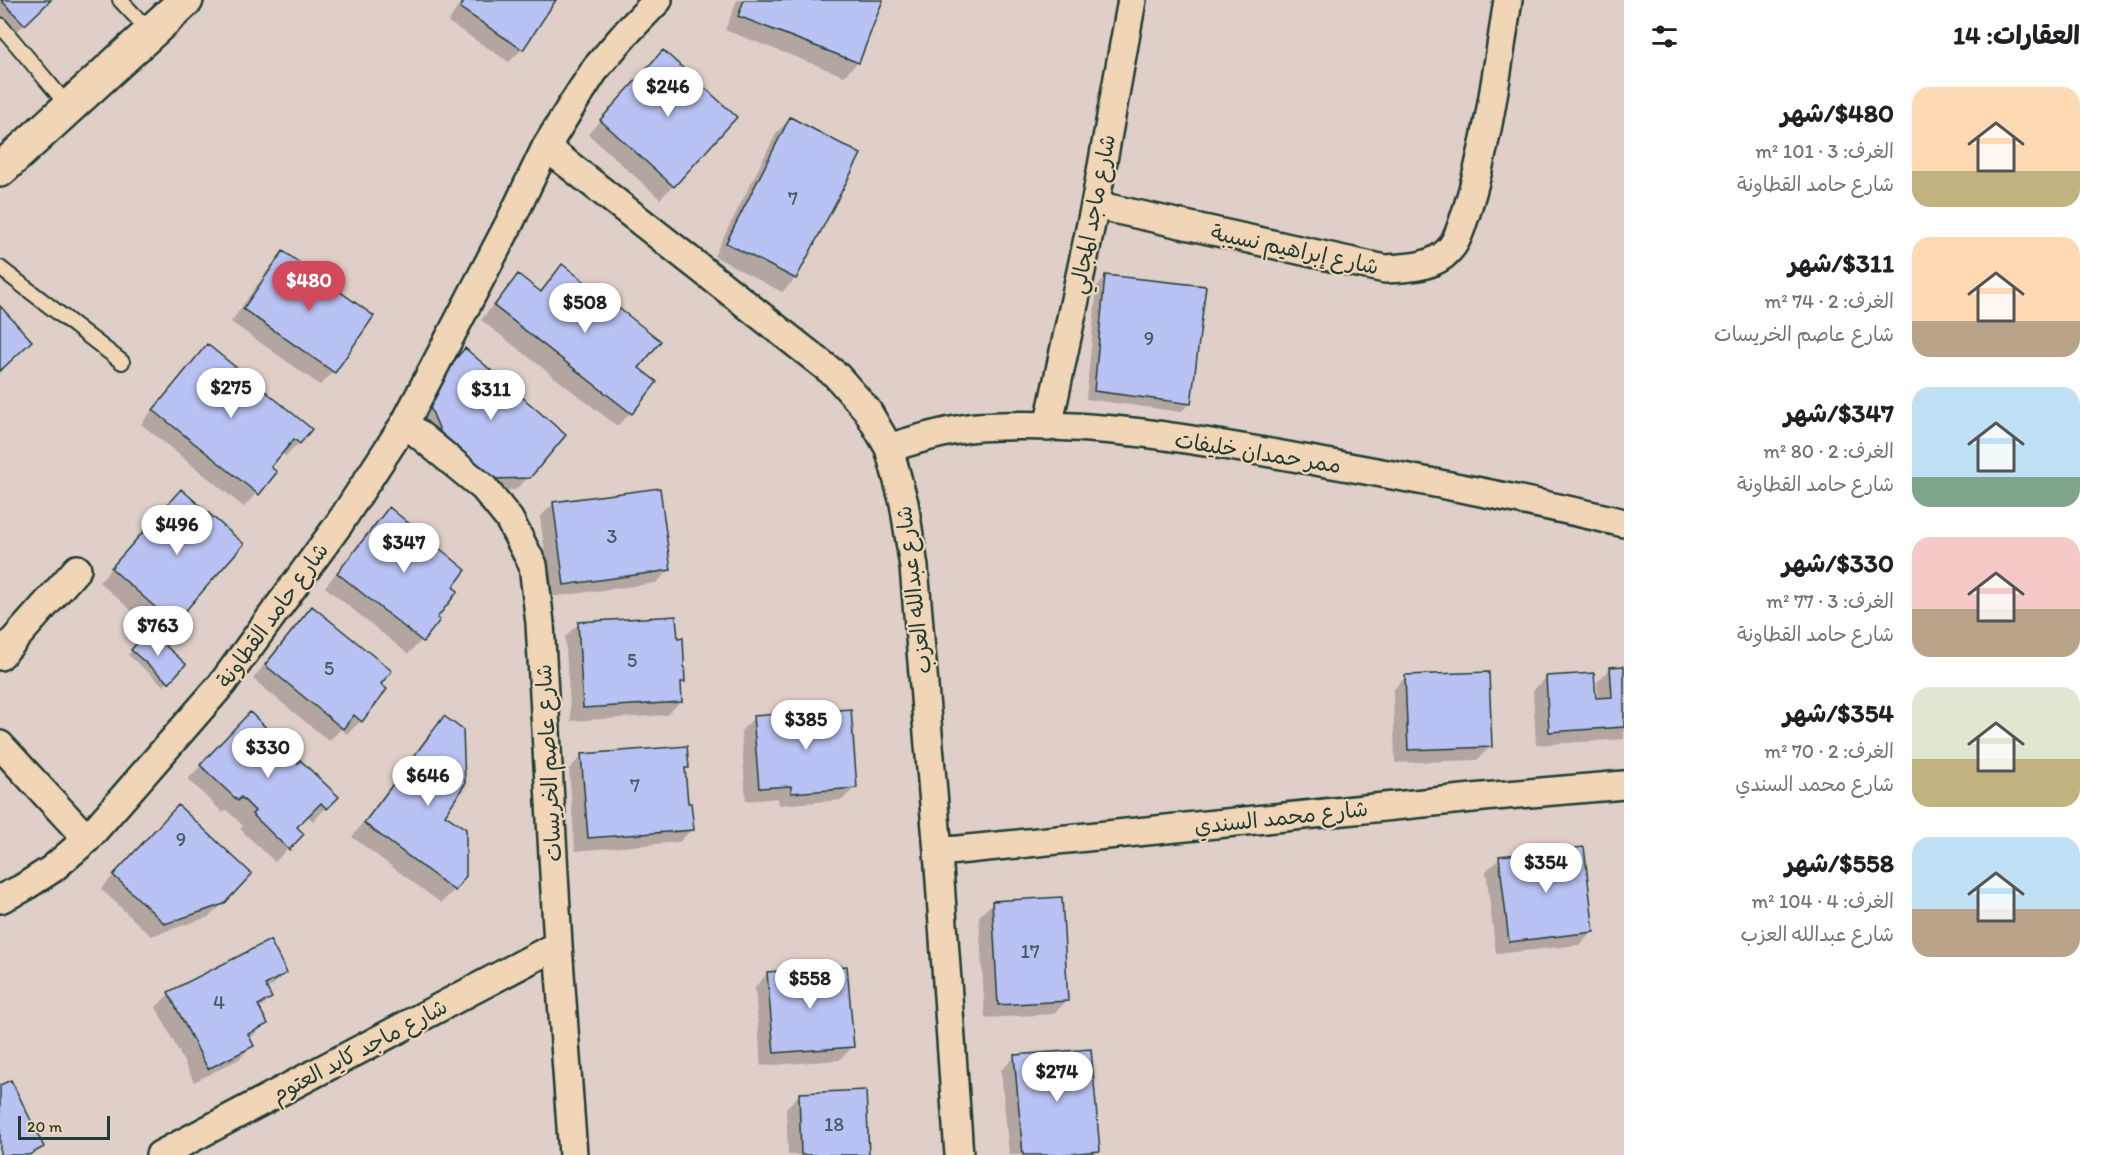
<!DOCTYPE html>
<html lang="ar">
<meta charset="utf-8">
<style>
:root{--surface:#fff;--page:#f6f6f6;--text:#202124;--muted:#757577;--accent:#d1495b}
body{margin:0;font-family:Itim,"Playpen Sans Arabic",sans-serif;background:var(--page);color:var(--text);direction:rtl;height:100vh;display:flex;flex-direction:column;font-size:22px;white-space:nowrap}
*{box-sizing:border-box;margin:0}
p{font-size:20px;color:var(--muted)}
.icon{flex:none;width:33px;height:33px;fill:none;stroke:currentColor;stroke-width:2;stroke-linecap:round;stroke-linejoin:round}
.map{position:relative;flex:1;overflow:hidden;direction:ltr}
.side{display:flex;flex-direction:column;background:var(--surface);width:480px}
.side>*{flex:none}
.scale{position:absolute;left:18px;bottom:15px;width:92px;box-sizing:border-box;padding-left:6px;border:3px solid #1f3d34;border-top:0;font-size:16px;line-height:21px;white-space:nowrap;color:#1f3d34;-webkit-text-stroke:4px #f1d5b7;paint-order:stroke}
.price{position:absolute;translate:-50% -51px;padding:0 14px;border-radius:21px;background:#fff;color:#222;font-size:20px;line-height:39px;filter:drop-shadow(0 2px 3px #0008)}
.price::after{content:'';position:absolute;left:50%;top:36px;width:18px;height:14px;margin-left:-9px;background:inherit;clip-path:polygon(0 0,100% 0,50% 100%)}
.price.active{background:var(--accent);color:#fff}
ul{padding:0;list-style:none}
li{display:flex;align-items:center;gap:18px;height:150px;padding:0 24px}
li span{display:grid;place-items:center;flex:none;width:168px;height:120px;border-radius:18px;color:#555}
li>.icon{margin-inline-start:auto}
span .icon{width:72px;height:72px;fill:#fffc;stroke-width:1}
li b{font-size:26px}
h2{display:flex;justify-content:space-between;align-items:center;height:72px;padding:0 24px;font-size:26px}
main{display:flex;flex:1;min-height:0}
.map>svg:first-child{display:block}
</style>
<main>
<section class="side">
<h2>العقارات: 14<svg class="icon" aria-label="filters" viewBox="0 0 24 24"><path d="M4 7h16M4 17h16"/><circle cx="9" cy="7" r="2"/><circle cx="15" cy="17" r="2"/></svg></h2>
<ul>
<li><span style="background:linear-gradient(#ffd9b3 70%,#c2b280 0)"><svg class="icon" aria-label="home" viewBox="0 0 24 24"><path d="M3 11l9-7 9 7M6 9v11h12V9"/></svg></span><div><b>$480/شهر</b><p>الغرف: 3 · 101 m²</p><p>شارع حامد القطاونة</p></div></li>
<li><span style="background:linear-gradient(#ffd9b3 70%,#b9a48a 0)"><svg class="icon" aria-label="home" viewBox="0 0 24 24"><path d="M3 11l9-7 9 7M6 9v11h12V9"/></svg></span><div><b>$311/شهر</b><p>الغرف: 2 · 74 m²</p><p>شارع عاصم الخريسات</p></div></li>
<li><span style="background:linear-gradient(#bfe0f5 75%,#7fa58c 0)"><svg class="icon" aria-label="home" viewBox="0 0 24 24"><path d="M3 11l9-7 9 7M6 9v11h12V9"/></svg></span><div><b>$347/شهر</b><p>الغرف: 2 · 80 m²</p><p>شارع حامد القطاونة</p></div></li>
<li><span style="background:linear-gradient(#f6c9c9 60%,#b9a48a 0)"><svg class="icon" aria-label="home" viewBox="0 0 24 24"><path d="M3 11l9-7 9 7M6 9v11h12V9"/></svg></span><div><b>$330/شهر</b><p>الغرف: 3 · 77 m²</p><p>شارع حامد القطاونة</p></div></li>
<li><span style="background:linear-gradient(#dfe7d0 60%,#c2b280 0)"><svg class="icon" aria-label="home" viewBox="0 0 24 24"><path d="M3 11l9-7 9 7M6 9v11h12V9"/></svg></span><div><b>$354/شهر</b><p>الغرف: 2 · 70 m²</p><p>شارع محمد السندي</p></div></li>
<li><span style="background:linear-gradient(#bfe0f5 60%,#b9a48a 0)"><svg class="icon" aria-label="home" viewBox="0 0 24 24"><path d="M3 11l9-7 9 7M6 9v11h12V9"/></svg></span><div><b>$558/شهر</b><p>الغرف: 4 · 104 m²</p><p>شارع عبدالله العزب</p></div></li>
</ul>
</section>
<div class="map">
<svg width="1624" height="1155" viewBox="0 0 1624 1155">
<rect width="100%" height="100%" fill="#e0cfc9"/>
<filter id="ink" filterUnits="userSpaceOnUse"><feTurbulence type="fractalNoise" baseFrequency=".0167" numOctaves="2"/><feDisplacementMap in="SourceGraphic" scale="12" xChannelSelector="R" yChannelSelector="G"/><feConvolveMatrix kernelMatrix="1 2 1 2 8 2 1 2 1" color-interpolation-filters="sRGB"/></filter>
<g filter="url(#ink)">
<!-- shadow -->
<path fill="#0003" d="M 0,0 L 50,0 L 11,37 L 0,25 Z
M 462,0 L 554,0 L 522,49 L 509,62 L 448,22 Z
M 737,0 L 882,0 L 857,63 L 844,76 L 725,30 Z
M 650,66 L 673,186 L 660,199 L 588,134 Z
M 790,119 L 795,279 L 782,292 L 714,256 L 777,132 Z
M 283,253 L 334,372 L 320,385 L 231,322 L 270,267 Z
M 562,266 L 637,368 L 631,413 L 617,426 L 481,320 L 505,290 L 518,276 L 539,292 Z
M 1106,277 L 1190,403 L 1181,412 L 1086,399 L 1097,286 Z
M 207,346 L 299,443 L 286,456 L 281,453 L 269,467 L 275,472 L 244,507 L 141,424 L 194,360 Z
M 465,350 L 529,477 L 515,490 L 480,491 L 412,409 Z
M 168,504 L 173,623 L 160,636 L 99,582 Z
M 553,504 L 670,570 L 656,583 L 551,597 L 540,517 Z
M 389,509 L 451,587 L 421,641 L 408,654 L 325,587 L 375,523 Z
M 312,608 L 379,684 L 361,721 L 347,734 L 341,729 L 329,741 L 253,679 L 299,621 Z
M 578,624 L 684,681 L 680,685 L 681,701 L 667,715 L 571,721 L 565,637 Z
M 144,636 L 184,664 L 164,686 L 128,655 Z
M 1624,668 L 1624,739 L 1536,745 L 1533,691 L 1546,677 L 1598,699 L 1597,682 L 1610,669 Z
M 1406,676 L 1490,747 L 1477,760 L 1395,763 L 1393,690 Z
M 444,718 L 443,815 L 454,890 L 441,903 L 352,837 L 431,731 Z
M 754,718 L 856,787 L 842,800 L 779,805 L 778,798 L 746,801 L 741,731 Z
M 237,728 L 283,750 L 337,797 L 313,821 L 307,815 L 295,827 L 302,834 L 275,862 L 240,829 L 243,826 L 227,810 L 223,813 L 188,779 Z
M 582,756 L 687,767 L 684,770 L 687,804 L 692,829 L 679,842 L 575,851 L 569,769 Z
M 165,820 L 223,903 L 209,917 L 151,936 L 101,889 Z
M 1500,858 L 1593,932 L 1579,945 L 1496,954 L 1486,871 Z
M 993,903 L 1067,1001 L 1053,1014 L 985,1018 L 979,916 Z
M 285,973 L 272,986 L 266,989 L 270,998 L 259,1010 L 266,1024 L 249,1039 L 252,1046 L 239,1059 L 194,1082 L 156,1007 L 169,994 Z
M 768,973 L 853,1047 L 839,1060 L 761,1066 L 755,987 Z
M 1015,1057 L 1098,1151 L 1094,1155 L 1009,1155 L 1001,1070 Z
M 799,1095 L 868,1155 L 788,1155 L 786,1108 Z"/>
<!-- building -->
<path fill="#bac2f4" stroke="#1f3d34" stroke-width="1.5" d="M 1,0 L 51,0 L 25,25 Z
M 465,0 L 556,0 L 523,50 L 460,8 Z
M 744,0 L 883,0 L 859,63 L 738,16 Z
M 663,50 L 737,117 L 674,187 L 600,120 Z
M 790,117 L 861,154 L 796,279 L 726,243 Z
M 283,251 L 374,316 L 335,373 L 243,309 Z
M 562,264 L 661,341 L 639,368 L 657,382 L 632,414 L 494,306 L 518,274 L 541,292 Z
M 1105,275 L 1206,286 L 1191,404 L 1094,391 Z
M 0,306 L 32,341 L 0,371 Z
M 207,344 L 312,429 L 300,444 L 294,439 L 271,467 L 277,472 L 259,495 L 153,410 Z
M 465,348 L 566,435 L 530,478 L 494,479 L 441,433 L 425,395 Z
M 660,488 L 671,570 L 564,585 L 553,502 Z
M 181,489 L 244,544 L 174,624 L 111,568 Z
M 389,507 L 466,570 L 453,587 L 458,591 L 437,618 L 440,620 L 423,642 L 337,573 Z
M 312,606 L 392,671 L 381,684 L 387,689 L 362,722 L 354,715 L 343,729 L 265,665 Z
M 676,616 L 678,639 L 683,638 L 685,682 L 681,682 L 682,702 L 583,708 L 578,622 Z
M 148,630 L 186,664 L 169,683 L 131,650 Z
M 1624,666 L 1624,727 L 1549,732 L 1546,676 L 1594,673 L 1596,698 L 1612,697 L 1610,667 Z
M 1489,672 L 1492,747 L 1408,750 L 1405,675 Z
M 851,709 L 857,788 L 791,793 L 791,786 L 759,788 L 753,716 Z
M 250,712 L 287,748 L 285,750 L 298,763 L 300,760 L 339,797 L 327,809 L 321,803 L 297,827 L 304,834 L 289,850 L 252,814 L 255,811 L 241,797 L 238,801 L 200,765 Z
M 444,716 L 463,730 L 465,784 L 445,815 L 466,829 L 466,876 L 455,891 L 364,823 Z
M 687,746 L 689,768 L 685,768 L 688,803 L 691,803 L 694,830 L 588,838 L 581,754 Z
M 178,805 L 252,874 L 224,904 L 165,924 L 113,875 Z
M 1584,847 L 1594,932 L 1509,942 L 1499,856 Z
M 1062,897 L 1068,1001 L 998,1005 L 992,901 Z
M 270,940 L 287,973 L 265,985 L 272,998 L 258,1005 L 268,1024 L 248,1034 L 254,1046 L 208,1069 L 168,992 Z
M 847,966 L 854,1047 L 774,1053 L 767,972 Z
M 1091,1049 L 1100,1151 L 1057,1155 L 1023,1155 L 1014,1055 Z
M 11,1080 L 44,1147 L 29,1155 L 0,1155 L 0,1085 Z
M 866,1090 L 869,1155 L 801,1155 L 799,1093 Z"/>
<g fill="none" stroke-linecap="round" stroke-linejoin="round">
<defs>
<path id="lane" d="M 120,0 L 151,33
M 0,25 L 69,107
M 0,268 L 122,362"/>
<path id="street" d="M 546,147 L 836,375 L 867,410 L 889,448 L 904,503 L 914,567 L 938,852 L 959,1155
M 1095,205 L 1385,269 C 1407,268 1433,268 1449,250 C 1458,241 1462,224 1466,213 C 1488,144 1497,71 1508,0
M 405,423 L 484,488 L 509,519 L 533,565 L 540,623 L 558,945 L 573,1155
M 1048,427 L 1095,205 L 1132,0
M 889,448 C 917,439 947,430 977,427 C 1092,419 1208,442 1321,462 C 1422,480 1524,499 1624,523
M 0,656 L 77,569
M 0,745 L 87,839
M 938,852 L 1483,797 L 1624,785
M 0,899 L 21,889 L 52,869 L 87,839 L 222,684 L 339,524 L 405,423 L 510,222 L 546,147 L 572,105 L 596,68 L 627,32 L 658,0
M 160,1155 L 558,945"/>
<path id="secondary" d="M 0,170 L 186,0"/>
</defs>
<!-- lane casing -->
<use href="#lane" stroke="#1f3d34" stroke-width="18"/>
<!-- street casing -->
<use href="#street" stroke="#1f3d34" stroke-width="32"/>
<!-- secondary casing -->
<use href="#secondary" stroke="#1f3d34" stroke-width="38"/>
<!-- lane -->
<use href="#lane" stroke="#f1d5b7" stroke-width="14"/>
<!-- street -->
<use href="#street" stroke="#f1d5b7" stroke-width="27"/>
<!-- secondary -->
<use href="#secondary" stroke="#f1d5b7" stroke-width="33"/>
</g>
</g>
<g text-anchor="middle" stroke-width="4.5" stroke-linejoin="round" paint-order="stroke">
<!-- number labels -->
<g font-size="20" fill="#465e64">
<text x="793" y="205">7</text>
<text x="1149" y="345">9</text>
<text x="612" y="543">3</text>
<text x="632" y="667">5</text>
<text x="329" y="675">5</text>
<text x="635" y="792">7</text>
<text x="181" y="846">9</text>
<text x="1030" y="958">17</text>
<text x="219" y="1009">4</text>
<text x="834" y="1131">18</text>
</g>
<!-- street labels -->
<g font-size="22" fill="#1f3d34" stroke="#f1d5b7">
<text transform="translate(1092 214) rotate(-79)" y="8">شارع ماجد المجالي</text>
<text transform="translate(1295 249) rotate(12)" y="8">شارع إبراهيم نسيبة</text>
<text transform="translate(1258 452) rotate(9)" y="8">ممر حمدان خليفات</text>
<text transform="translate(913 590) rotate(-97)" y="8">شارع عبدالله العزب</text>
<text transform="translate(272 615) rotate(-54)" y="8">شارع حامد القطاونة</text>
<text transform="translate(548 763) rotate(-93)" y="8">شارع عاصم الخريسات</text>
<text transform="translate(1281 817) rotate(-6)" y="8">شارع محمد السندي</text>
<text transform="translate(359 1050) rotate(-28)" y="8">شارع ماجد كايد العتوم</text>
</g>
</g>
</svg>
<div class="scale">20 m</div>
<b class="price" style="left:668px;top:118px">$246</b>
<b class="price active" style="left:309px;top:312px">$480</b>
<b class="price" style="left:585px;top:334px">$508</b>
<b class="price" style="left:231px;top:419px">$275</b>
<b class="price" style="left:491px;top:421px">$311</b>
<b class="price" style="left:177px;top:556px">$496</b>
<b class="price" style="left:404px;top:574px">$347</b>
<b class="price" style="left:158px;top:657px">$763</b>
<b class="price" style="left:806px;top:751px">$385</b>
<b class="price" style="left:268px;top:779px">$330</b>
<b class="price" style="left:428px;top:807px">$646</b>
<b class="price" style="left:1546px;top:894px">$354</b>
<b class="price" style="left:810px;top:1010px">$558</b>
<b class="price" style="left:1057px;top:1103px">$274</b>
</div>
</main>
